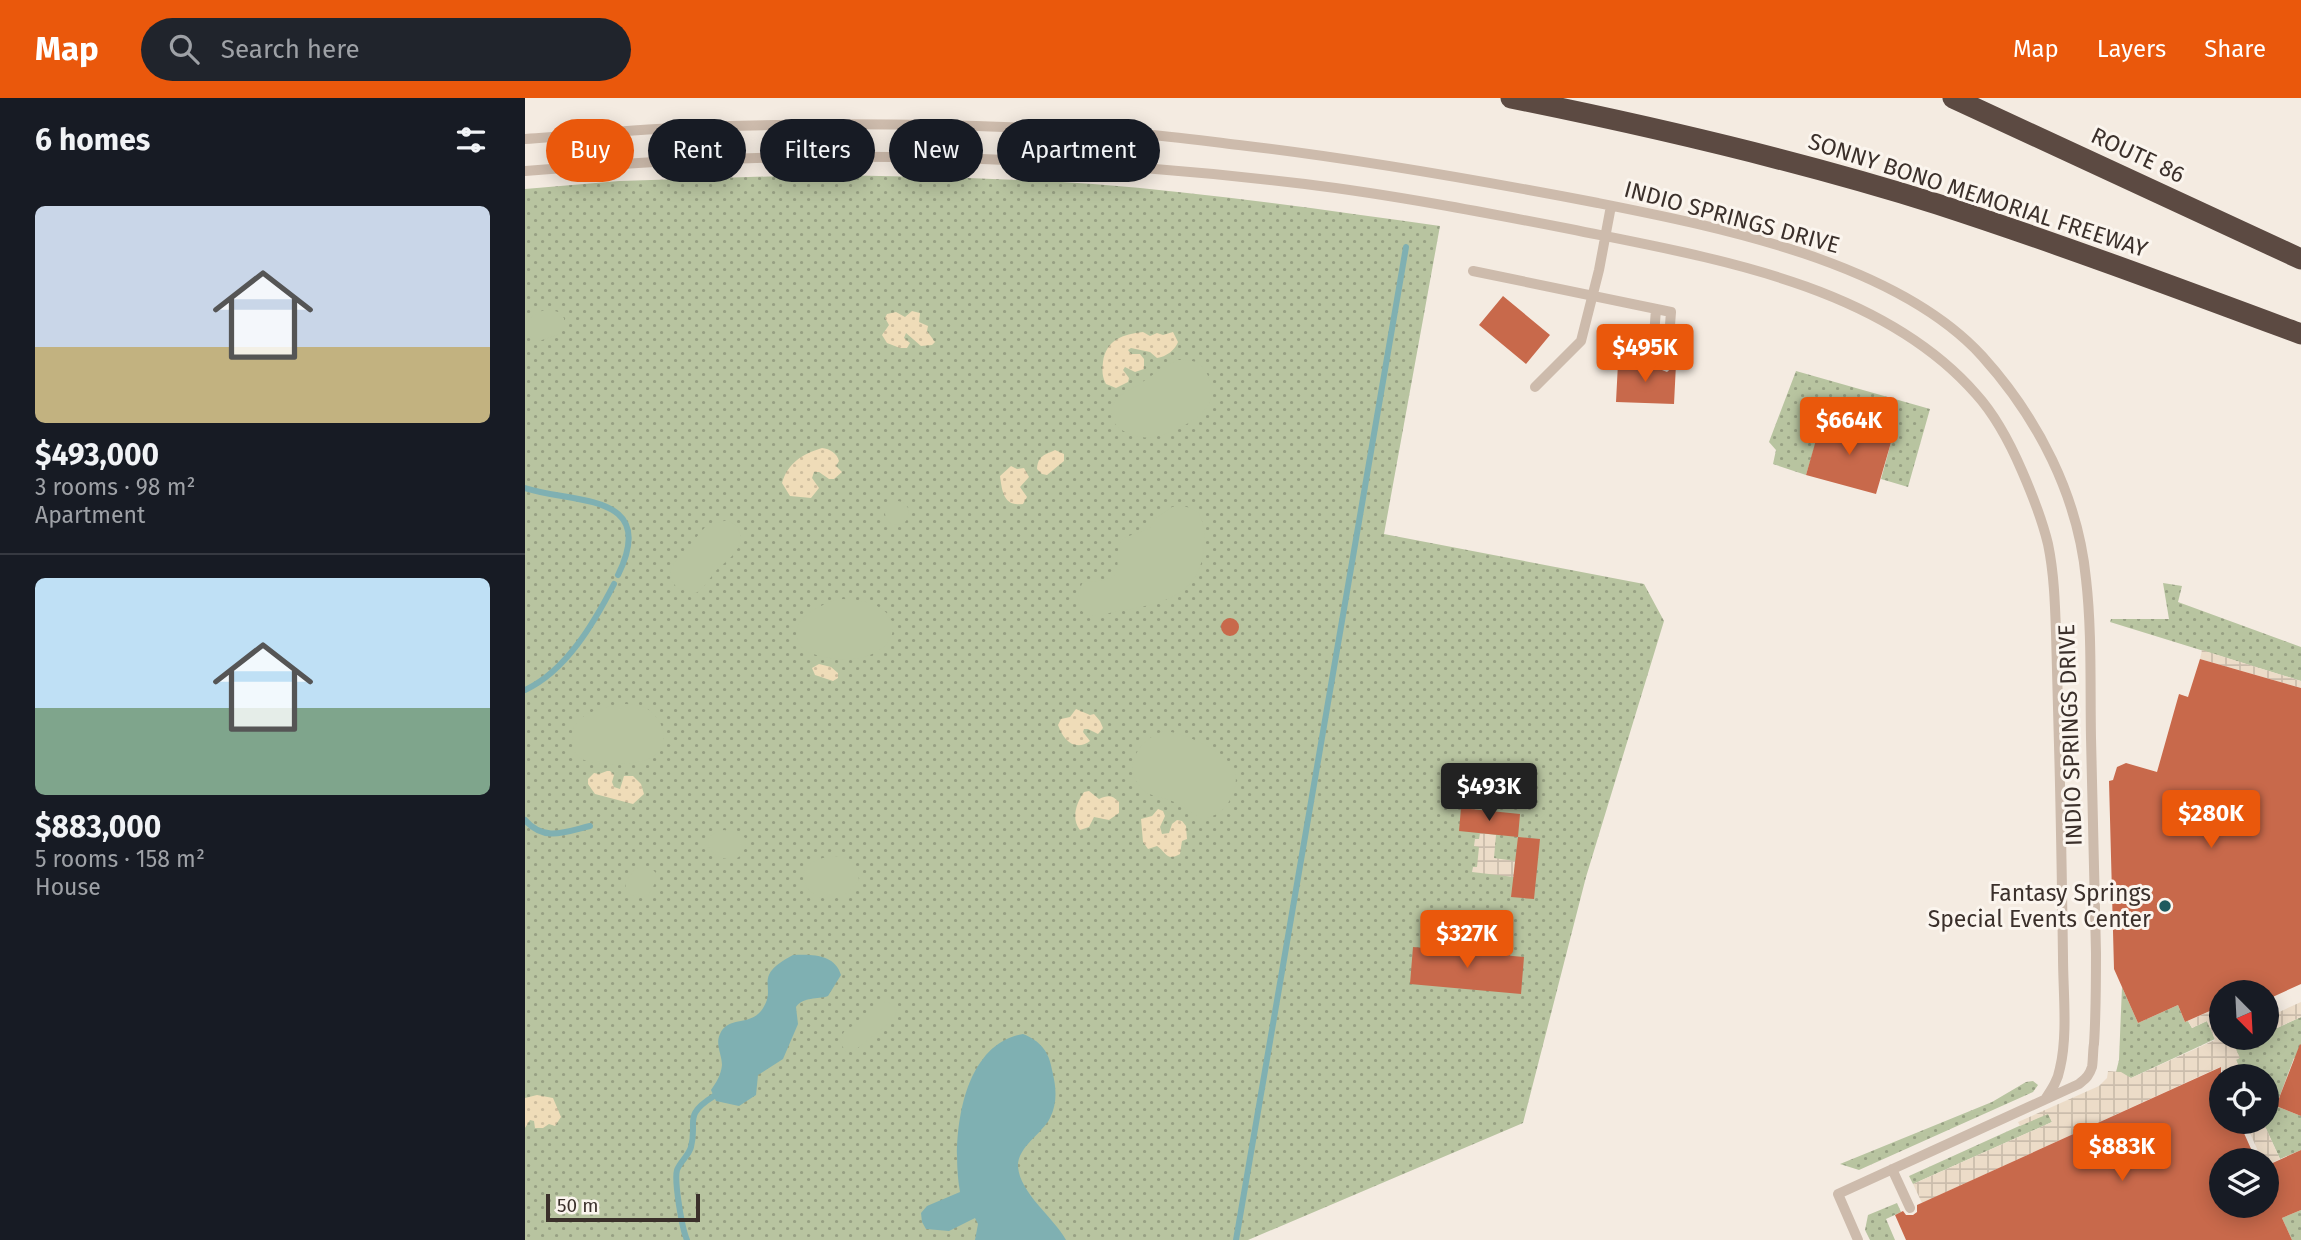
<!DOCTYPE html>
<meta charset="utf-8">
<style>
:root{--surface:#171b24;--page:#20242c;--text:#f1f3f6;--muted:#9ea1a6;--line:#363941;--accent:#ea580c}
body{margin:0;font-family:"Fira Sans",sans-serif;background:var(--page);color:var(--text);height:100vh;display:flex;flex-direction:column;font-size:26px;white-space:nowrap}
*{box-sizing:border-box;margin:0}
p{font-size:23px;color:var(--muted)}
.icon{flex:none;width:38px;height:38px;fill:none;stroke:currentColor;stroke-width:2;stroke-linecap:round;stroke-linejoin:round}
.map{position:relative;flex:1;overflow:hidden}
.panel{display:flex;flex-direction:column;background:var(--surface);width:525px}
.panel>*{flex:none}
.top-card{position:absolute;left:21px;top:21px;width:665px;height:63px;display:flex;gap:14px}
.needle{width:46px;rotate:156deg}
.fabs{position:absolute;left:1684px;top:882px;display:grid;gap:14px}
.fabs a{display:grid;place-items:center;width:70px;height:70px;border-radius:50%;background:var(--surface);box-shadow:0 4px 18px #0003;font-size:35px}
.scale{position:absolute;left:21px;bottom:18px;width:154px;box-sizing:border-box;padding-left:7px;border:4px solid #3b302b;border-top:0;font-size:19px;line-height:24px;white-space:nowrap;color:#3b302b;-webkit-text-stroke:5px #fbf5ee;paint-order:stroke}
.price{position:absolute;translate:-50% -60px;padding:0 16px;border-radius:7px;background:var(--accent);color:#fff;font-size:23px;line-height:46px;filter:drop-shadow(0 2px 4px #0008)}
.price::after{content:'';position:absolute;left:50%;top:42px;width:21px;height:16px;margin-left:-10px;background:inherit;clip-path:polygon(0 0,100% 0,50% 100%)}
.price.on{background:#222;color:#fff}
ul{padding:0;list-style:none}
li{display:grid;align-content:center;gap:14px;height:371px;padding:0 35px}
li+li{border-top:2px solid var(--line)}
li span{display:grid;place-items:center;height:217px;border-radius:10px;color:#555}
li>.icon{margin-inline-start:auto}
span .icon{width:126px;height:126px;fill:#fffc;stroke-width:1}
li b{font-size:30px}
h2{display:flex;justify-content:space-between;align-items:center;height:84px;padding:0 35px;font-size:30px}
.chip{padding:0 24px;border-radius:32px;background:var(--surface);box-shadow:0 4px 18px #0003;font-size:24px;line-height:63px}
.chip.on{background:var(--accent);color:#fff}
header{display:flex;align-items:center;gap:42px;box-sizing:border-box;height:98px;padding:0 35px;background:var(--accent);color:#fff}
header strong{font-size:33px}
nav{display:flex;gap:38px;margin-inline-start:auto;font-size:24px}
.search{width:490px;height:63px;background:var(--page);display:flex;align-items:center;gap:18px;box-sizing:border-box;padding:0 24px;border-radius:38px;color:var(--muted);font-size:26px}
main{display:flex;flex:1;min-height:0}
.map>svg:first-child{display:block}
</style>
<header>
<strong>Map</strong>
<div class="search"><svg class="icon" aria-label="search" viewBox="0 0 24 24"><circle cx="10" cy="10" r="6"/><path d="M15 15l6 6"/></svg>Search here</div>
<nav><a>Map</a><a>Layers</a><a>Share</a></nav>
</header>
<main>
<section class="panel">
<h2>6 homes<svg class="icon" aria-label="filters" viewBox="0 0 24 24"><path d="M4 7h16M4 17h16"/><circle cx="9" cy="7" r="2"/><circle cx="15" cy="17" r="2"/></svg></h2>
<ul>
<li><span style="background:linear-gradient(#c9d6e8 65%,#c2b280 0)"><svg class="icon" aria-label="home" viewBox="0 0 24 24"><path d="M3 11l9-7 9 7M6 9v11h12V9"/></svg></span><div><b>$493,000</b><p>3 rooms · 98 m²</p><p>Apartment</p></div></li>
<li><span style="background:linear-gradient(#bfe0f5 60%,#7fa58c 0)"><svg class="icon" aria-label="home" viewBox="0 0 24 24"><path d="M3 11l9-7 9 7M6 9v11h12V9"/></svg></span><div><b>$883,000</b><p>5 rooms · 158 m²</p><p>House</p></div></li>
</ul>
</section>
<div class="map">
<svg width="1776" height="1142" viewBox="0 0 1776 1142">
<defs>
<pattern id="grass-dots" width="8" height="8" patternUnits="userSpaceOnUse" patternTransform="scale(1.75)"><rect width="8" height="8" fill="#b8c4a0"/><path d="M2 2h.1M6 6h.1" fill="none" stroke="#97a083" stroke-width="1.8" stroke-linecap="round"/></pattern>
<pattern id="sand-dots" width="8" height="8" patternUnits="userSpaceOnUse" patternTransform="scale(1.75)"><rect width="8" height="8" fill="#efdcb8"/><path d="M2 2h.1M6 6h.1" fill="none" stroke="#cebd9e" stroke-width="1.8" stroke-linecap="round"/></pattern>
<pattern id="plaza-grid" width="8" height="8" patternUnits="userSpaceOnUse" patternTransform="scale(1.75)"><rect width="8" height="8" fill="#ecdcc8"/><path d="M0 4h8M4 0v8" fill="none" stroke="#cbbdac"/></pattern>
</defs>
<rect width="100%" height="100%" fill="#f4ebe1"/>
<!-- grass -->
<path fill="url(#grass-dots)" d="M 292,77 C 384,78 476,80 568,86 C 684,95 800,112 915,128 L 859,436 L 1119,486 L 1139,523 L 1061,779 L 998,1025 L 723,1142 L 0,1142 L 0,91 L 94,83 Z
M 1271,273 L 1405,311 L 1383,389 L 1356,381 L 1367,341 L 1298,321 L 1281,377 L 1248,366 L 1251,352 L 1244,344 Z
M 1638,485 L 1657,488 L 1653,504 L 1776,549 L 1776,583 L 1585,524 L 1586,521 L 1644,521 Z
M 1597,889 L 1613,925 L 1653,907 L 1660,924 L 1663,923 L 1667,930 L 1682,923 L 1690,941 L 1606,980 L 1591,974 L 1594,962 Z
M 1776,919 L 1776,962 L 1769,960 L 1751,1008 L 1776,1018 L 1776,1052 L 1755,1061 L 1738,1024 L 1741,1024 L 1741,978 L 1718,978 L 1711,962 L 1710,949 L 1730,940 L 1741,940 L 1741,935 Z
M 1508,983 L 1513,987 L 1508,994 L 1334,1072 L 1315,1066 L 1467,1004 L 1501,984 Z
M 1523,1015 L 1527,1024 L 1388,1086 L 1384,1078 Z
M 1372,1105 L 1376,1114 L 1361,1121 L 1370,1142 L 1345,1142 L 1340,1132 L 1343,1117 Z
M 1776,1112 L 1776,1142 L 1767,1142 L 1757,1120 Z"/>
<!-- sand -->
<path fill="url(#sand-dots)" d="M 387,213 L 395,215 L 394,224 L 403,228 L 402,233 L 410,244 L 407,247 L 396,248 L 381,235 L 379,240 L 385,245 L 382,250 L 375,250 L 362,245 L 357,237 L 364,227 L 360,220 L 362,216 L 371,214 L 380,219 Z
M 618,234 L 625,238 L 632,235 L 638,237 L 648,234 L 653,244 C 650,252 641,259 632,260 L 625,254 L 606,250 L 603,252 L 606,256 L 615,256 L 619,261 L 619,271 L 610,274 L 600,269 L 598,272 L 604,280 L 603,284 L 591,290 L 581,286 C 577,279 577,272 578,264 C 581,242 598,236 618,234 Z
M 297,350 C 305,351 312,355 314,363 L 311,368 L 317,374 L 309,381 L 304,381 L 294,374 L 289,374 L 287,380 L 294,390 L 286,400 L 265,398 L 257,385 C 263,365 277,356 297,350 Z
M 530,352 L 539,356 L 539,363 L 522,377 L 517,376 L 512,371 C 513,357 520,357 530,352 Z
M 486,368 L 492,371 L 499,370 L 504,379 L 495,389 L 502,399 L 498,406 C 478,409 477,392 475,378 Z
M 294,566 L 306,569 L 313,575 L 313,580 L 308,583 L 290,577 L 287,570 Z
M 551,611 L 565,617 L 569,616 L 575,623 L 578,630 L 573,636 L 563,631 L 559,631 L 558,634 L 565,643 C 550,654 538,642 533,627 L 536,621 L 545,619 Z
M 82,673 L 85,673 L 89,677 L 87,684 L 89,689 L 95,691 L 99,678 L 108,678 L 116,686 L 119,696 L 108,706 L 70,696 L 63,686 L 63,681 L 69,675 L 74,676 Z
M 564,693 L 574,701 C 583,697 587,697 594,704 L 594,715 L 584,722 L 569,719 L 564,729 L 555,732 C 546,721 551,705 559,694 Z
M 633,711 L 638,713 L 640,718 L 635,729 L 637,736 L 644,735 L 647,726 L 652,722 L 657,723 L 661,728 L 662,741 L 657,743 L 655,756 C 642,764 641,754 632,748 L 623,751 L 618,744 L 616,721 L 627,718 Z
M 12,997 L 28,1000 L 36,1019 L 30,1028 L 24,1026 L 18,1030 L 10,1030 L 9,1023 L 5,1022 L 0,1030 L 0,1000 Z"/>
<!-- pitch -->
<path fill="#b8c4a0" d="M 24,211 L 33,214 L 39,220 L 39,228 L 35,236 L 14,243 L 4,238 L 0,230 C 4,218 11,214 24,211 Z
M 652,262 C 659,262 667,262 673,265 C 684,272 690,293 685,304 C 678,320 652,332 637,337 C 614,346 574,329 590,303 C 595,294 608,292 616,285 C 629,276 639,269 652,262 Z
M360 415a12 12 0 1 1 24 0a12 12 0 1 1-24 0Z
M 647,409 L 662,409 L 674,415 C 681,430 680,441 678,457 C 670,503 627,507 589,514 C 580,516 572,518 563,518 C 550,510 551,497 558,484 C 612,482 582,466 598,440 L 624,431 L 632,419 Z
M 203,422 L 212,428 L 216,439 C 214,457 201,462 190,474 C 183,482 180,490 171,495 L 152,490 L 146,482 L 145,473 L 150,464 L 182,427 Z
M 312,501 C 404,499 373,583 288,556 C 281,554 275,549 273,543 C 264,519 296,508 312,501 Z
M 94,606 C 103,606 113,606 121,610 C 137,619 145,641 132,655 C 121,669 69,669 55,660 C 49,656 47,648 47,641 C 45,616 75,611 94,606 Z
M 640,633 C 659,635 702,653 709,673 C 713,682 710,691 706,699 C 701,713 691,718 677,721 C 665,715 657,706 644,702 C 635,699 625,698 618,692 C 595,670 614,640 640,633 Z
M 199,732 L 216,736 L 221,741 C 221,787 152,742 199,732 Z
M 315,758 L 322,760 L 331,767 L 334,782 C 298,835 240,760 315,758 Z
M 118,768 L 126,770 L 132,776 L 131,783 L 123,798 C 110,801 102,798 100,785 L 110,771 Z
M 362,903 L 372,911 L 369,921 L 329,953 L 321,954 L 314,943 L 320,932 L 339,922 L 355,906 Z"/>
<!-- plaza -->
<path fill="url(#plaza-grid)" d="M 1677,552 L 1776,583 L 1776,590 L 1675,561 Z
M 955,735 L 971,737 L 969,760 L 990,763 L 989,779 L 947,774 L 948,769 L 952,769 L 954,749 L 949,748 L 950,741 L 954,741 Z
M 1776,904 L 1776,919 L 1741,935 L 1741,920 Z
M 1694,909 L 1696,940 L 1730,940 L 1710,949 L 1715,960 L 1711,962 L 1718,978 L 1700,978 L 1695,969 L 1397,1105 L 1388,1086 L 1527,1024 L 1523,1016 L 1495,1028 L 1493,1024 L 1574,988 L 1582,980 L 1583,973 L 1596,974 L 1606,980 L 1690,942 L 1682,923 L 1667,930 L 1663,923 Z
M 1720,1024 L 1738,1024 L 1755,1061 L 1741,1068 L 1741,1062 L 1731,1062 L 1728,1056 L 1733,1053 Z"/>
<!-- water -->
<path fill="#7fb0b2" d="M 268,857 C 287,856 310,856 316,877 L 303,898 C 292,902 279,898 271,909 L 273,926 L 258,961 L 233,977 L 231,997 L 214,1008 L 191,1003 L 186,992 C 191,985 196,977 197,967 C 197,957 190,946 195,936 C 203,918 224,928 236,913 C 255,888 224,880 268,857 Z
M 498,936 C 515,943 524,953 527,972 C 531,988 533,1004 525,1020 C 517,1036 492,1049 493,1069 C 495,1095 529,1120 541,1142 L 450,1142 L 453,1126 L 450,1120 L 424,1133 L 401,1131 L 397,1124 L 396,1115 L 402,1108 L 435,1094 C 426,1044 435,946 498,936 Z"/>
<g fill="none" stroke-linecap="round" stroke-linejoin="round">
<!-- stream -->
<path stroke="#7fb0b2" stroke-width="6" d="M 0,390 C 49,406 134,394 93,477
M 0,592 C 41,573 69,525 89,486
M 0,722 C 19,744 40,734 65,728
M 162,1142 C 157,1131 149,1083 152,1072 C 155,1064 164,1057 166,1049 C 173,1023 157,1018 189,998
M 711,1142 L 881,149"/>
</g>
<!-- building -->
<path fill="#c8694b" d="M 978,198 L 1025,237 L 1001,266 L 954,227 Z
M 1093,265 L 1119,265 L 1122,271 L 1127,273 L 1134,267 L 1137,272 L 1142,274 L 1151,266 L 1149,306 L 1091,304 Z
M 1297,321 L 1367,341 L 1351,396 L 1281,377 Z
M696 529a9 9 0 1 1 18 0a9 9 0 1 1-18 0Z
M 1675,561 L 1776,590 L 1776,886 L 1741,902 L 1741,894 L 1696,894 L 1696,908 L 1660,924 L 1653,907 L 1613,925 L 1589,871 L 1584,683 L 1588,682 L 1592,669 L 1601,665 L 1632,674 L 1654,596 L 1663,599 Z
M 936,710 L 995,716 L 993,739 L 934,733 Z
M 993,739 L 1015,741 L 1009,801 L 986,799 Z
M 888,849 L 999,859 L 996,896 L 885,886 Z
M 1775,946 L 1776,947 L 1776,1018 L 1751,1008 Z
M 1696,969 L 1696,1024 L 1714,1024 L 1731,1062 L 1696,1062 L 1696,1108 L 1741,1108 L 1741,1068 L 1776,1052 L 1776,1112 L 1757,1120 L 1767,1142 L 1381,1142 L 1370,1117 L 1378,1113 L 1381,1117 L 1388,1117 L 1392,1114 L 1392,1107 Z"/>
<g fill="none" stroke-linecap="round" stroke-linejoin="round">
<!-- lane -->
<path stroke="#cdbbac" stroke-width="10" d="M 0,41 C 57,37 113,31 170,29 C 317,24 466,26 613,36 C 646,38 680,43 714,47 C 835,61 953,82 1073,105 C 1194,129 1371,164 1457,258 C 1513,320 1553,398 1561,481 C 1567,533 1565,587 1566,640 C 1568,712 1569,783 1571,855 C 1571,886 1571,916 1569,946 C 1568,949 1568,965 1567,969 C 1564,978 1561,980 1554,986 L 1313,1096 L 1333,1142
M 0,73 C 260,50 521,55 780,86 C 869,97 957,114 1045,131 C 1182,159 1354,185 1451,296 C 1471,318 1485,345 1497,373 C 1507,396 1517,421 1523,446 C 1529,475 1530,505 1531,535 C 1532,572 1533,609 1534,647 C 1536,717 1537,788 1538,859 C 1538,893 1543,937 1535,970 C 1533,982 1527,991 1521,1000
M 948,173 L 1146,214 L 1142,266
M 1127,265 L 1131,211
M 1010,289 L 1056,243 L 1074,172 L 1086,108
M 1367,1071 L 1385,1110"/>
<!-- highway -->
<path stroke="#5c4a42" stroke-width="21" d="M 986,0 C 1130,29 1272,62 1412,106 C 1535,146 1655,191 1776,236
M 1428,0 L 1776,161"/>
</g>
<!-- markers -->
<circle fill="#1f5a5e" stroke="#fbf5ee" stroke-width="2.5" cx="1640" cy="808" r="7"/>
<g text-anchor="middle" stroke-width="6" stroke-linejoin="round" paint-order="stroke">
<!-- street labels -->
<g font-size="23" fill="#3b302b" stroke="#fbf5ee">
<text transform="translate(1613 57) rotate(25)" y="8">ROUTE 86</text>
<text transform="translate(1453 97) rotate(18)" y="8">SONNY BONO MEMORIAL FREEWAY</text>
<text transform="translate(1207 119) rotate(15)" y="8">INDIO SPRINGS DRIVE</text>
<text transform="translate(1545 637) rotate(-92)" y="8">INDIO SPRINGS DRIVE</text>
</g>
<!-- poi labels -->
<g font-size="23" fill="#3b302b" stroke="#fbf5ee" text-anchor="end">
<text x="1626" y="803">Fantasy Springs<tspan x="1626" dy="26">Special Events Center</tspan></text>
</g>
</g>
</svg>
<div class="fabs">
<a><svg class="needle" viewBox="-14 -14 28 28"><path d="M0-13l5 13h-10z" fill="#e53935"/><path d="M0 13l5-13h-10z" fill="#9ea1a6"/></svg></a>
<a><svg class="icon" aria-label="locate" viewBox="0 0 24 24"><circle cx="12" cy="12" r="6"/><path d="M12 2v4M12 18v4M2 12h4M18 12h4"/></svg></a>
<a><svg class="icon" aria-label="layers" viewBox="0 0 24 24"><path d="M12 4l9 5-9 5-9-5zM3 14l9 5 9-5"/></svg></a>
</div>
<div class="scale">50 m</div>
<b class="price" style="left:1120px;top:286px">$495K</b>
<b class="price" style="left:1324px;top:359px">$664K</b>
<b class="price on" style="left:964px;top:725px">$493K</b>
<b class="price" style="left:1686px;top:752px">$280K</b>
<b class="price" style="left:942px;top:872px">$327K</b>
<b class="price" style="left:1597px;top:1085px">$883K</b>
<div class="top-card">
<a class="chip on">Buy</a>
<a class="chip">Rent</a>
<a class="chip">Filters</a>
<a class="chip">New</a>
<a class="chip">Apartment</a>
</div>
</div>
</main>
